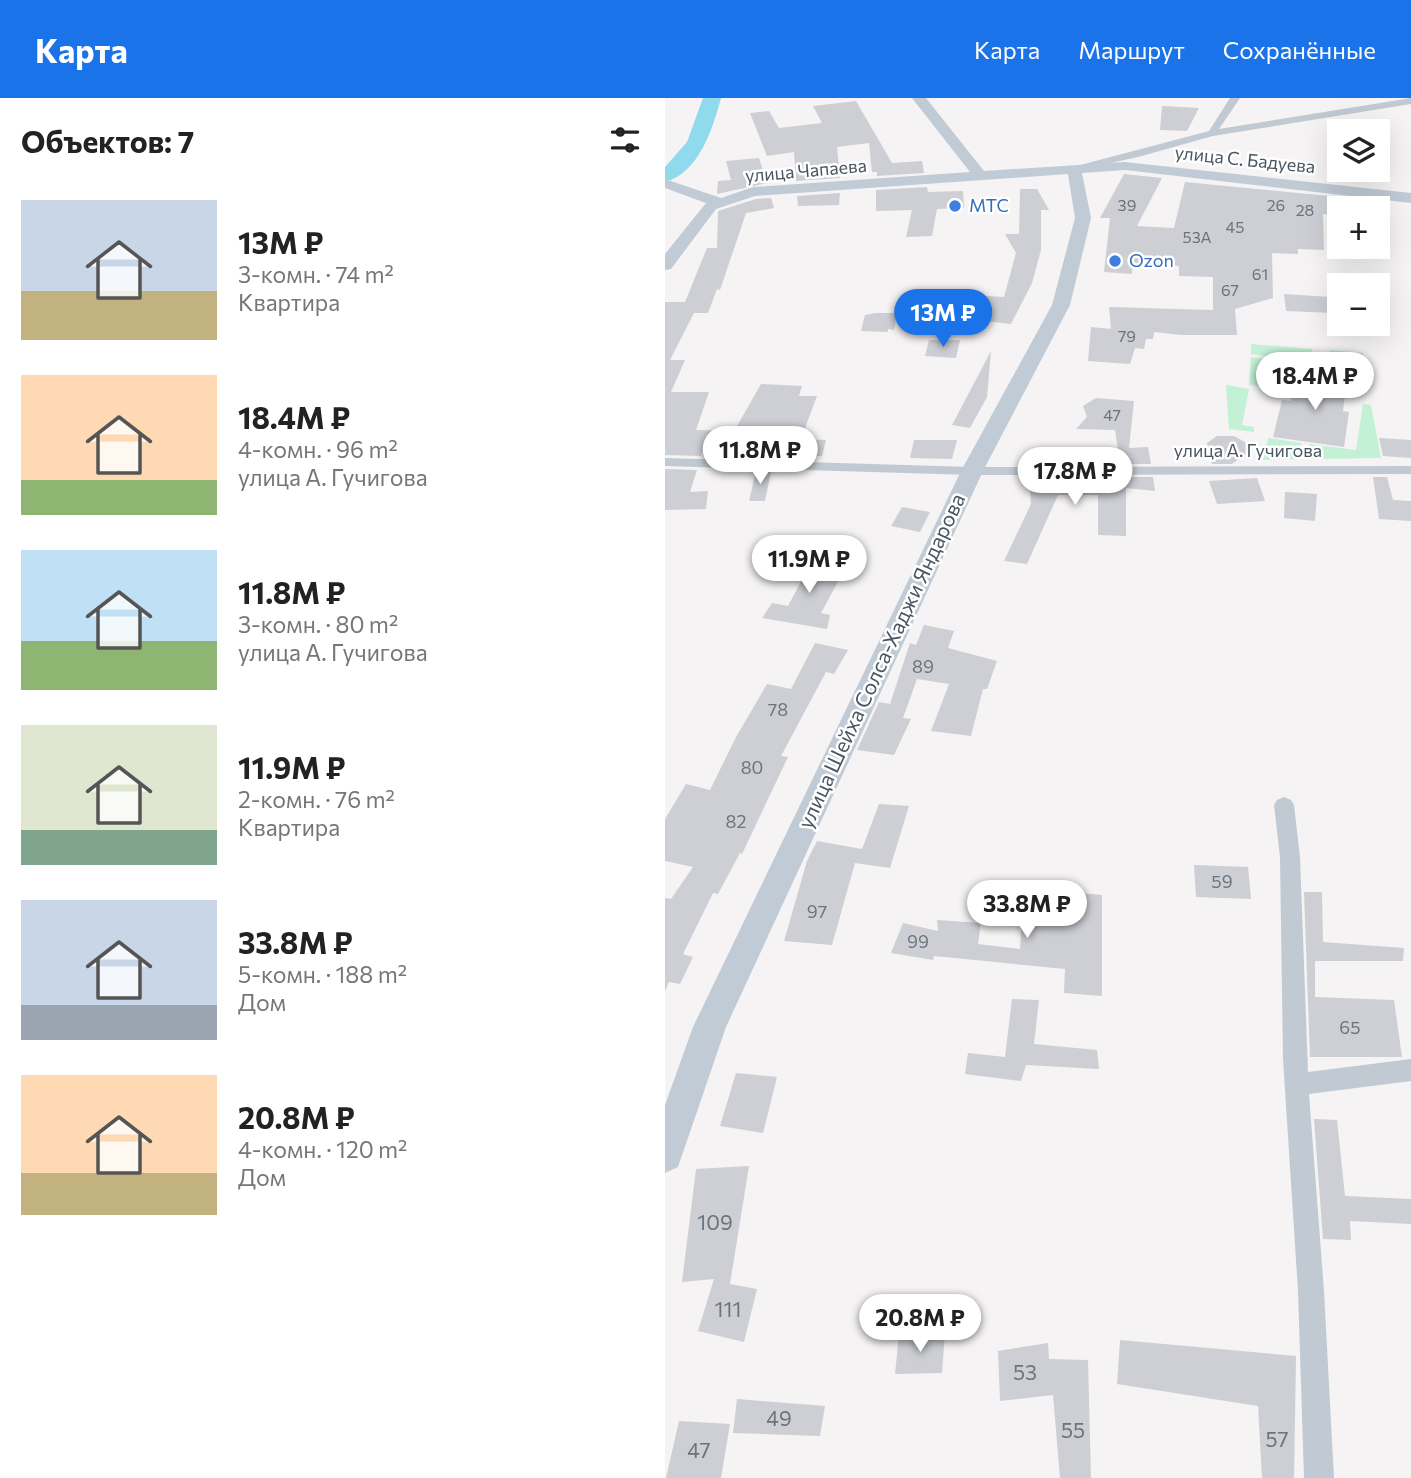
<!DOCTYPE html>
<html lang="ru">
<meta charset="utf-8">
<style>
:root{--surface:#fff;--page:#f6f6f6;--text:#222;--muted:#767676;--accent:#1a73e8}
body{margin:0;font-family:Commissioner,sans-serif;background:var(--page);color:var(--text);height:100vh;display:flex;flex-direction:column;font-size:26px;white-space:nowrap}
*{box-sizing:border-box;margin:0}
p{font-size:23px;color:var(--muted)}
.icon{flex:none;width:38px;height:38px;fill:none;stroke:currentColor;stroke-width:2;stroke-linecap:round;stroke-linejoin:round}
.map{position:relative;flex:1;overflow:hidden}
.drawer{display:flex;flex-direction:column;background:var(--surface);width:665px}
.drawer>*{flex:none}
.tools{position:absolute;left:662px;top:21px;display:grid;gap:14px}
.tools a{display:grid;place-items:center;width:63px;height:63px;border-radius:0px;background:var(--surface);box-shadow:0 7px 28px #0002;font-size:35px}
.price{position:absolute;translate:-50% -60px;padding:0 16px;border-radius:24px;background:#fff;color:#222;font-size:23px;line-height:46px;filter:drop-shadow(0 2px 4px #0008)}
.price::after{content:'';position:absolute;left:50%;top:42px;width:21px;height:16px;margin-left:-10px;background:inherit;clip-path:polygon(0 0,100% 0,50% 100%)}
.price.on{background:var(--accent);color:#fff}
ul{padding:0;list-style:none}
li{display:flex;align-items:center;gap:21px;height:175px;padding:0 21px}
li span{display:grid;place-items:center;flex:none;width:196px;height:140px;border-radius:0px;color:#555}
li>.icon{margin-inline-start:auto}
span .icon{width:84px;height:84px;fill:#fffc;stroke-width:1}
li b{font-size:30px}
h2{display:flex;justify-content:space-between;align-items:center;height:84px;padding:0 21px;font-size:30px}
header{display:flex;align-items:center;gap:42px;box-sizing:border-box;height:98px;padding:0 35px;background:var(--accent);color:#fff}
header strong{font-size:33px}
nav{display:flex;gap:38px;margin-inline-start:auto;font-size:24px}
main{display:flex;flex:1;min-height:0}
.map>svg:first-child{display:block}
</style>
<header>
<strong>Карта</strong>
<nav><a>Карта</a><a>Маршрут</a><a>Сохранённые</a></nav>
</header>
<main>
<section class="drawer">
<h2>Объектов: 7<svg class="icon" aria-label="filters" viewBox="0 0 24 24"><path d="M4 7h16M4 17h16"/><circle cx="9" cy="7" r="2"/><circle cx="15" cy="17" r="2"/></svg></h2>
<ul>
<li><span style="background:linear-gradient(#c9d6e8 65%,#c2b280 0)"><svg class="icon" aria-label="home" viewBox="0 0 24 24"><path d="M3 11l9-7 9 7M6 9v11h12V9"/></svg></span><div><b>13M ₽</b><p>3-комн. · 74 m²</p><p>Квартира</p></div></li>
<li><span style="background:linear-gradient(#ffd9b3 75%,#8fb573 0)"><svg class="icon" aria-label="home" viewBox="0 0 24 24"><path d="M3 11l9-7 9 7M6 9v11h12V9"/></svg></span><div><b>18.4M ₽</b><p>4-комн. · 96 m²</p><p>улица А. Гучигова</p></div></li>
<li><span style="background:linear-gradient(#bfe0f5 65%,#8fb573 0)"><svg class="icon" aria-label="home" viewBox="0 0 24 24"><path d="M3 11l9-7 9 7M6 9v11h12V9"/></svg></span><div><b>11.8M ₽</b><p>3-комн. · 80 m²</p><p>улица А. Гучигова</p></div></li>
<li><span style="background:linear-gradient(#dfe7d0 75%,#7fa58c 0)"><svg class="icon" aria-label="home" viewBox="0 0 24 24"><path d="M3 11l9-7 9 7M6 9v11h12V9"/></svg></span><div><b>11.9M ₽</b><p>2-комн. · 76 m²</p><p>Квартира</p></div></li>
<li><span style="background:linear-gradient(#c9d6e8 75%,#9aa5b1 0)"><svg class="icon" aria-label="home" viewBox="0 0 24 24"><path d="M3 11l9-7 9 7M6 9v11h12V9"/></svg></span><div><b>33.8M ₽</b><p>5-комн. · 188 m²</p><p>Дом</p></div></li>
<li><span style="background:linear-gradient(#ffd9b3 70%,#c2b280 0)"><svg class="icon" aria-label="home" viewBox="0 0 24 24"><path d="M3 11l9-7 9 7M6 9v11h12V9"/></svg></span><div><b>20.8M ₽</b><p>4-комн. · 120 m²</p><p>Дом</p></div></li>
</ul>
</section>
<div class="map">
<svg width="746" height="1380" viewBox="0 0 746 1380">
<rect width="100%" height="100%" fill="#f5f3f3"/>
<!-- green -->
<path fill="#c3f1d5" d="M 586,246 L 647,251 L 645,263 L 586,256 Z
M 665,252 L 698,255 L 700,270 L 663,265 Z
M 586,259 L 604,262 L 601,289 L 584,287 Z
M 561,287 L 584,291 L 577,327 L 589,329 L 589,334 L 564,331 Z
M 698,306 L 706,307 L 716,360 L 643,361 L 644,346 L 691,352 Z
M 603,340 L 636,345 L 633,361 L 598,362 Z"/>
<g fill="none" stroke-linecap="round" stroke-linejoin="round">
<!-- river -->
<path fill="#90daee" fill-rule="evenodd" d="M 38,0 L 56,0 C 48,30 34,75 0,84 L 0,69 L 22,44 Z"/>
</g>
<!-- building -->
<path fill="#cdcfd5" d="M 191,3 L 227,65 L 257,63 L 259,75 L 212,78 L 212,74 L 207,74 L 204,45 L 172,49 L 175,80 L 131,83 L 129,54 L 102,58 L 85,15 L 104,13 L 114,30 L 157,25 L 148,8 Z
M 497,8 L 534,10 L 522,33 L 495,32 Z
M 94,60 L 102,85 L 52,96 L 53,83 L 66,82 L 61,63 Z
M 459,76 L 497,80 L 472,128 L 509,130 L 520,84 L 674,99 L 674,118 L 658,116 L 659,152 L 633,151 L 633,156 L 607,155 L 608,200 L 570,211 L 572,237 L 516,237 L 489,234 L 488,241 L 481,241 L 479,251 L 470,250 L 465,266 L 423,263 L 426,229 L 446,231 L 444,209 L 548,212 L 548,179 L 514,178 L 514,168 L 468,166 L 467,176 L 439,174 L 445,120 L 435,120 Z
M 262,89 L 263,94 L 298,93 L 299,110 L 272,111 L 267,138 L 241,139 L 247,112 L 211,113 L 211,92 Z
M 355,91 L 372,91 L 384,112 L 376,112 L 376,152 L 367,185 L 346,226 L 294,220 L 296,212 L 250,207 L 251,194 L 339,199 L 351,155 L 340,136 L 354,136 Z
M 175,95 L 174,107 L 133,108 L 132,98 Z
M 106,100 L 109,110 L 81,115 L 55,192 L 52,191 L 43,215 L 29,215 L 5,262 L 20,262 L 6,294 L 44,294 L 31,332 L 68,333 L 57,352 L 38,352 L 36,358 L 0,357 L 0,204 L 20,204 L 42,150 L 52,150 L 53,113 L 91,101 Z
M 619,196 L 665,199 L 668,215 L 621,213 Z
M 210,215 L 232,215 L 229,232 L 223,231 L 223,234 L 196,233 L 200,217 Z
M 264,242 L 295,242 L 291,260 L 260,258 Z
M 326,253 L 322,299 L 305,330 L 287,327 Z
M 631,276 L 682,282 L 678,313 L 684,314 L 679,349 L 608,339 L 617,302 L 626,303 Z
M 96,286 L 137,288 L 134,298 L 152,298 L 136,341 L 161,342 L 157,358 L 95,360 L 97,354 L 102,355 L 107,335 L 68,335 Z
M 431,300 L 469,303 L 464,350 L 483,349 L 486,366 L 455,366 L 450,332 L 411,331 L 422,319 L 418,308 Z
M 552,338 L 569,338 L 580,344 L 584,354 L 567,366 L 547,366 L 542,345 Z
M 714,340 L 746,342 L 746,360 L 718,358 Z
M 249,342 L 292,342 L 287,361 L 245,360 Z
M 0,371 L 32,372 L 25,394 L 43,393 L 41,411 L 0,412 Z
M 91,373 L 106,374 L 100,403 L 84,403 Z
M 364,379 L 488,379 L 490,393 L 461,390 L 461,438 L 433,437 L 433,397 L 393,397 L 362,466 L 339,463 L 366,406 Z
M 708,379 L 722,379 L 728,402 L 746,403 L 746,423 L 714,421 Z
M 592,380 L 600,403 L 552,406 L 544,383 Z
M 620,394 L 652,396 L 650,423 L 619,420 Z
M 237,409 L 265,414 L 255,434 L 226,428 Z
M 133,461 L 182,467 L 156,515 L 165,517 L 162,531 L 97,520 L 107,505 L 123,508 L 139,478 L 125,476 Z
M 259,527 L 289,533 L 283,550 L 332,563 L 322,591 L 318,591 L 306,638 L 266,633 L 284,586 L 252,581 L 238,620 L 246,621 L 229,657 L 192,652 L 214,604 L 225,606 L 245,545 L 251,547 Z
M 150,545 L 183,552 L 169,576 L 161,574 L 116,658 L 123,659 L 77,756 L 75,755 L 53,796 L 48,795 L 18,856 L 28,859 L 15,886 L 4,884 L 0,893 L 0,800 L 6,801 L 28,769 L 0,763 L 0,721 L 21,686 L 45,692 L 71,639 L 102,586 L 126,591 Z
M 214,706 L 244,708 L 225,770 L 190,765 L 167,847 L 119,843 L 142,763 L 152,743 L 197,751 Z
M 529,767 L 583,769 L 586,801 L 531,799 Z
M 380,792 L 437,797 L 437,898 L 399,895 L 400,871 L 269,858 L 268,862 L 226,855 L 238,825 L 273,833 L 272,822 L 316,825 L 313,846 L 355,851 L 358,803 L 376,806 Z
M 639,794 L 657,794 L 658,844 L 739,850 L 738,863 L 650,863 L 650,899 L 729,902 L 737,959 L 645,959 Z
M 347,901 L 374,902 L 369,946 L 432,952 L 434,971 L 361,967 L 356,983 L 300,976 L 303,955 L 340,959 Z
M 71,975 L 112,979 L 98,1035 L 55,1028 Z
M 649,1021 L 672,1022 L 680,1098 L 746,1101 L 746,1126 L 685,1123 L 686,1142 L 658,1141 Z
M 84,1068 L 65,1186 L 92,1191 L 79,1244 L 33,1233 L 49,1181 L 17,1184 L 31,1071 Z
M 280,1235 L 277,1275 L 230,1276 L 234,1236 Z
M 455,1242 L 631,1258 L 629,1380 L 597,1380 L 593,1308 L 452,1286 Z
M 383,1245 L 384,1261 L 423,1262 L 426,1380 L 395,1380 L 388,1297 L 335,1303 L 333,1253 Z
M 72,1301 L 160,1308 L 155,1338 L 68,1335 Z
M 14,1323 L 65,1326 L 56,1380 L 1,1380 Z"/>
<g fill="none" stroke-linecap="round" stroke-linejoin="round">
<!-- street -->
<path fill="#c1cad2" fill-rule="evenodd" d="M 565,0 L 575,0 L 554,31 L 746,0 L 746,6 L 548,38 L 473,59 L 409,73 L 404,70 L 544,33 Z
M 0,360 L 307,369 L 746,368 L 746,376 L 307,377 L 0,368 Z
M 619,699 L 626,702 L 629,707 L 635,759 L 643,974 L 746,961 L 746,983 L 644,996 L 659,1193 L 669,1380 L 639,1380 L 633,1193 L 618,961 L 615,759 L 609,707 L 612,702 Z"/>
<!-- secondary -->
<path fill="#c1cbd6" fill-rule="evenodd" d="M 247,0 L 261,0 L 319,73 L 460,64 L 746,95 L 746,105 L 460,72 L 417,75 L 426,120 L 405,207 L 318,373 L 61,929 L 13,1069 L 0,1075 L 0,1007 L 28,929 L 296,373 L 387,207 L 410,120 L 403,76 L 90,98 L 51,111 L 6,171 L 0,172 L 0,156 L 41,105 L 0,90 L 0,81 L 56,100 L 88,89 L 305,74 Z"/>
</g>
<!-- markers -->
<g fill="#3f7fe0" stroke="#fff" stroke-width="2.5">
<circle cx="290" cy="108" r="7"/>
<circle cx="450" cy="163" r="7"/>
</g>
<g text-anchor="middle" stroke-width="5" stroke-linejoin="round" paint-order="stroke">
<!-- far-number labels -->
<g font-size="16" fill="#6b747e">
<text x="462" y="113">39</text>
<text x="611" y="113">26</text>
<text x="640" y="118">28</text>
<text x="570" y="135">45</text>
<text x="532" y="145">53А</text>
<text x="595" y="182">61</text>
<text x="565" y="198">67</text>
<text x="462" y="244">79</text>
<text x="447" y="323">47</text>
</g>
<!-- far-street labels -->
<g font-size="18" fill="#4a5661" stroke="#fff">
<text transform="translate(580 62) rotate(6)" y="6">улица С. Бадуева</text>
<text transform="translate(141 73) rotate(-5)" y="6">улица Чапаева</text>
<text x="583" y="359">улица А. Гучигова</text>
</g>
<!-- far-shop labels -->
<g font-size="18" fill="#366cbe" stroke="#fff" text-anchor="start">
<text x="304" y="114">МТС</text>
<text x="464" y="169">Ozon</text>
</g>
<!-- number labels -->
<g font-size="18" fill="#6b747e">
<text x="258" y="575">89</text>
<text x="113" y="618">78</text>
<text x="87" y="676">80</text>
<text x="71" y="730">82</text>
<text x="557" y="790">59</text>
<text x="152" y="820">97</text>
<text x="253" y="850">99</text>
<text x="685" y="936">65</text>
</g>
<!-- street labels -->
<g font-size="21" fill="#4a5661" stroke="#fff">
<text transform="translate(217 563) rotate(-65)" y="7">улица Шейха Солса-Хаджи Яндарова</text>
</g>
<!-- near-number labels -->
<g font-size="21" fill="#6b747e">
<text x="50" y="1132">109</text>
<text x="63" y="1219">111</text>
<text x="360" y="1282">53</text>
<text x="114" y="1328">49</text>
<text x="408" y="1340">55</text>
<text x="612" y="1349">57</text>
<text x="34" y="1360">47</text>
</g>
</g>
</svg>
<div class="tools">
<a><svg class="icon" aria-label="layers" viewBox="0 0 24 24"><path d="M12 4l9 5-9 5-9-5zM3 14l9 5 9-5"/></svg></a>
<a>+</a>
<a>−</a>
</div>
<b class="price on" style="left:278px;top:251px">13M ₽</b>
<b class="price" style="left:650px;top:314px">18.4M ₽</b>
<b class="price" style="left:95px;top:388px">11.8M ₽</b>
<b class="price" style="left:410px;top:409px">17.8M ₽</b>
<b class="price" style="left:144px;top:497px">11.9M ₽</b>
<b class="price" style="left:362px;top:842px">33.8M ₽</b>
<b class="price" style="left:255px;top:1256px">20.8M ₽</b>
</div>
</main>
